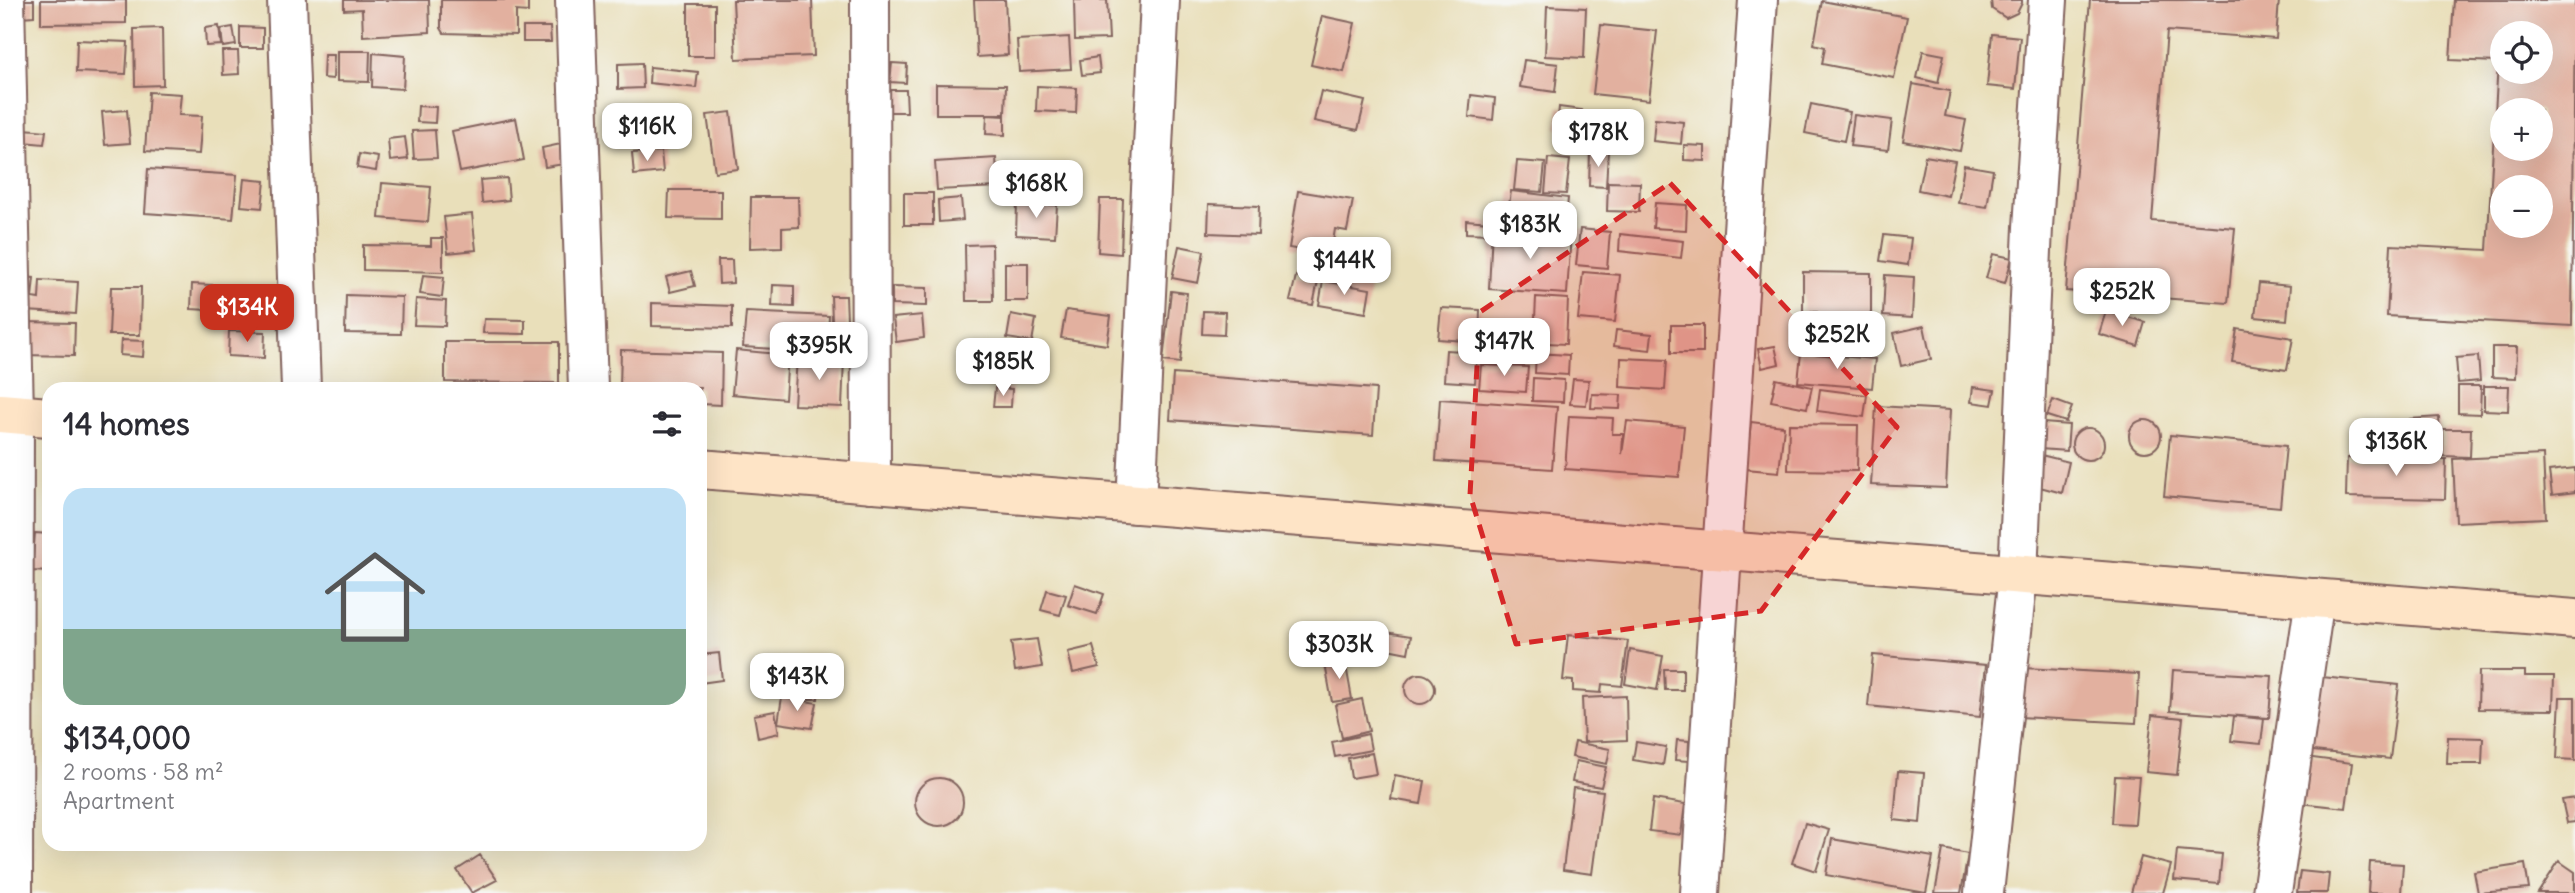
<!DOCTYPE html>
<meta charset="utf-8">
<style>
:root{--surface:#fff;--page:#f7f7f7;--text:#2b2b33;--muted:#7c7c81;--accent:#c8321e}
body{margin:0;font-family:Delius,sans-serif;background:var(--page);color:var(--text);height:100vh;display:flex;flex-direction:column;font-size:26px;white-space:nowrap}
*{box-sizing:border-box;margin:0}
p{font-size:23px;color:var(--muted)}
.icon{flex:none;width:38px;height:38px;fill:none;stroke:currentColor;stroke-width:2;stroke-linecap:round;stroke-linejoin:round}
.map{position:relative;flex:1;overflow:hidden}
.sheet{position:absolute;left:42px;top:382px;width:665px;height:469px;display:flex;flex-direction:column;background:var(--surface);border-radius:21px;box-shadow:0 7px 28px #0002}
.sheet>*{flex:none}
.buttons{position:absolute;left:2490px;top:21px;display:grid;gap:14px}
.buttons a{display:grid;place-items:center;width:63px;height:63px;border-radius:50%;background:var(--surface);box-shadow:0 7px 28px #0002;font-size:35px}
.price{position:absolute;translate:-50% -60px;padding:0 16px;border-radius:14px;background:#fff;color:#222;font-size:23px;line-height:46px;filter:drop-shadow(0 2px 4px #0008)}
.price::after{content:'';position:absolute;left:50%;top:42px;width:21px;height:16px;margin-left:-10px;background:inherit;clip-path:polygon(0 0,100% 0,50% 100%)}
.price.selected{background:var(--accent);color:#fff}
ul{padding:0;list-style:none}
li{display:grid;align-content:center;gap:14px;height:371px;padding:0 21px}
li span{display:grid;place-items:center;height:217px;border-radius:21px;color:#555}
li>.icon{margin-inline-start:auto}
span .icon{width:126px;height:126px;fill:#fffc;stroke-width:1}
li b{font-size:30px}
h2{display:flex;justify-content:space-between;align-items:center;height:84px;padding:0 21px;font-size:30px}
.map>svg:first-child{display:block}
</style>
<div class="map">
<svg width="2575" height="893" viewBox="0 0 2575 893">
<rect width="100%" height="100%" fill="#f6f6f2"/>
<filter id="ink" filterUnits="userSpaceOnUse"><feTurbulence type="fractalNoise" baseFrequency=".0143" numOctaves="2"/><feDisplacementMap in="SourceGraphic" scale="14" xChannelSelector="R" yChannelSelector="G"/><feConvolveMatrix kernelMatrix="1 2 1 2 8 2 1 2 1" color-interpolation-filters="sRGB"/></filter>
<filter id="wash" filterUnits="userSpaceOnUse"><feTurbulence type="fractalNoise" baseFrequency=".00686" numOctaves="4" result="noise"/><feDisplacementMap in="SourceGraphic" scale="28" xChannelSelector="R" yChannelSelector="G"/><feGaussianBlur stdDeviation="1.57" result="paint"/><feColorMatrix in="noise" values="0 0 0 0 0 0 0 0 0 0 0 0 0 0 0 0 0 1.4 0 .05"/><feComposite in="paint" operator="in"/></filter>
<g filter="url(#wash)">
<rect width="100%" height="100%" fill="#e9dfba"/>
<g id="blocks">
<!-- building -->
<path fill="#e2b09f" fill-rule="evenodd" d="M 20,0 L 34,0 L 34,16 L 20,17 Z
M 41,0 L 126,0 L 126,23 L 41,24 Z
M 344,0 L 429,0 L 430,32 L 363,36 L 362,9 L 344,10 Z
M 441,0 L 528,0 L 528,12 L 516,11 L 516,35 L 444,33 L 441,28 Z
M 733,0 L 812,0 L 814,56 L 736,59 Z
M 974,0 L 1005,0 L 1008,55 L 977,57 Z
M 1074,0 L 1107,0 L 1109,39 L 1075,40 Z
M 1991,0 L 2022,0 L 2022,3 L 2017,13 L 2006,18 L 1992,9 Z
M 2090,0 L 2279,0 L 2276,39 L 2167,31 L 2152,221 L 2235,228 L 2228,303 L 2066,291 Z
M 2454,0 L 2575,0 L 2572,326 L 2387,316 L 2391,245 L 2487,250 L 2498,62 L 2450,60 ZM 2502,33 L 2541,33 L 2541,72 L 2502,72 ZM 2502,110 L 2541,110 L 2541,149 L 2502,149 ZM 2502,187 L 2541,187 L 2541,226 L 2502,226 Z
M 1822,1 L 1907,17 L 1894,78 L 1822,64 L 1825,47 L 1814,44 Z
M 688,4 L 715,4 L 715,56 L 688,56 Z
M 1547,6 L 1586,8 L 1584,58 L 1545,56 Z
M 1322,16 L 1355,23 L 1344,72 L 1311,65 Z
M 1601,25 L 1657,31 L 1649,100 L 1593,94 Z
M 219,26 L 221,45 L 206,46 L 205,28 Z
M 233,27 L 236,45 L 223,47 L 221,29 Z
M 240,27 L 263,28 L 263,48 L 240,48 Z
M 523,27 L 550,27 L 551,42 L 523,42 Z
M 162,28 L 163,85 L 135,86 L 134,29 Z
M 1992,34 L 2020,37 L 2015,89 L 1987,86 Z
M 1069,37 L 1071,69 L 1019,72 L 1017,40 Z
M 77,40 L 128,42 L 126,74 L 76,72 Z
M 222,51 L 238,51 L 239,74 L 223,75 Z
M 337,51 L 370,51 L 369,82 L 337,81 Z
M 1923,51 L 1944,55 L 1938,83 L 1917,78 Z
M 373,53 L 405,56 L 403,89 L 372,87 Z
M 324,55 L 334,55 L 333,79 L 323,78 Z
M 1098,57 L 1100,73 L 1082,75 L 1080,60 Z
M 1524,60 L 1558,64 L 1555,92 L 1520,87 Z
M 642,63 L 643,88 L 618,89 L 618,64 Z
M 892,63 L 907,64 L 906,83 L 890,82 Z
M 650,67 L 698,72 L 696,88 L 649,83 Z
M 936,84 L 1006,85 L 1005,114 L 936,114 Z
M 1913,84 L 1950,91 L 1945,116 L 1966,120 L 1960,151 L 1903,141 Z
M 1037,86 L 1077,88 L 1076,113 L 1036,111 Z
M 889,90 L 906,90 L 907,112 L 890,112 Z
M 1321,91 L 1365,101 L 1358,130 L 1314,121 Z
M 149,92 L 181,94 L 179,115 L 202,116 L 199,154 L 145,151 Z
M 1471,95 L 1495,98 L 1493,120 L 1469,117 Z
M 1811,104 L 1850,112 L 1844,141 L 1805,133 Z
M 418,106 L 436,107 L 435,123 L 417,122 Z
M 1559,107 L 1582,110 L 1580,131 L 1557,128 Z
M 127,110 L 130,143 L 105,145 L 102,112 Z
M 731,112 L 738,169 L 715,172 L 707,115 Z
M 987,115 L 1005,116 L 1005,135 L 986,134 Z
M 1854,115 L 1892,120 L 1888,150 L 1850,146 Z
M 516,118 L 524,160 L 460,172 L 452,131 Z
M 1655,119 L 1683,122 L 1681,144 L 1653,141 Z
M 24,129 L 46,131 L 44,144 L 23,142 Z
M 435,130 L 437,158 L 414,159 L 412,131 Z
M 405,137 L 408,159 L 390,161 L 388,139 Z
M 561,144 L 564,164 L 545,167 L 542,148 Z
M 1684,145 L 1705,146 L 1705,161 L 1684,160 Z
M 661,151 L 663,172 L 634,175 L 632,153 Z
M 1590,151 L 1608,151 L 1606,187 L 1589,186 Z
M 359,154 L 378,157 L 376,171 L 357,168 Z
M 1925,156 L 1955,161 L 1948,196 L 1918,190 Z
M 996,158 L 998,187 L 937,190 L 935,162 Z
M 1548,158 L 1570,160 L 1566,194 L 1545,193 Z
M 1517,161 L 1545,163 L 1542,192 L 1514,190 Z
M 1964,165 L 1993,170 L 1987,207 L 1958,203 Z
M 148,169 L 237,175 L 233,219 L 145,213 Z
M 507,178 L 509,200 L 482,203 L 480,180 Z
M 244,179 L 265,181 L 262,208 L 241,206 Z
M 1608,182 L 1640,183 L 1639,212 L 1607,211 Z
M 382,183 L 431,187 L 428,222 L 379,218 Z
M 669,190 L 721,190 L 721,219 L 668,218 Z
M 1298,191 L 1353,200 L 1347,231 L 1335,229 L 1331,255 L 1289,248 Z
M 1511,191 L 1568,198 L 1566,219 L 1508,212 Z
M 904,193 L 933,193 L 933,225 L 904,225 Z
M 751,197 L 798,197 L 799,227 L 782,228 L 782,247 L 750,248 Z
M 961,198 L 963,220 L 939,222 L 938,200 Z
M 1100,199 L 1123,199 L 1121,254 L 1098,252 Z
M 1017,203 L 1057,205 L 1055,237 L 1016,235 Z
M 1655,203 L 1687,205 L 1686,230 L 1653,228 Z
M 1209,204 L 1259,206 L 1258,235 L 1208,233 Z
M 472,214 L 476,250 L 448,253 L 444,217 Z
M 1466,220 L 1489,222 L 1489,234 L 1466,233 Z
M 1492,229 L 1571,234 L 1567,294 L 1489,289 Z
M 1580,229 L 1610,232 L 1607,268 L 1576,265 Z
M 1620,234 L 1683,241 L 1681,258 L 1619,251 Z
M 1884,235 L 1911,238 L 1908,265 L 1880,261 Z
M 431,238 L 443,238 L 443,272 L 363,270 L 363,245 L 431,246 Z
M 992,244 L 993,301 L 966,301 L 965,245 Z
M 1179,246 L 1204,251 L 1198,283 L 1172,278 Z
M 1993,254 L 2012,258 L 2005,283 L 1986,278 Z
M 718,260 L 732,260 L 733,283 L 719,284 Z
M 1005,263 L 1028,263 L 1028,301 L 1005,301 Z
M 691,271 L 695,286 L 670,292 L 666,277 Z
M 1583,272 L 1620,275 L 1615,322 L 1578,319 Z
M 1803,272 L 1871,273 L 1871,314 L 1866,314 L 1866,338 L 1817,338 L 1817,312 L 1803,312 Z
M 423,275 L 444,277 L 442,297 L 420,294 Z
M 1885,275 L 1914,277 L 1912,318 L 1883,316 Z
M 16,276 L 34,278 L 32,298 L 39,299 L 40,280 L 78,282 L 76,314 L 26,311 Z
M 1296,276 L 1318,281 L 1313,305 L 1290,301 Z
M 1323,281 L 1370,289 L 1366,313 L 1319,305 Z
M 2259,283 L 2290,286 L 2287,320 L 2255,317 Z
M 192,284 L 227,286 L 226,311 L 191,309 Z
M 773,285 L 794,286 L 794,307 L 772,306 Z
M 111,287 L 141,287 L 140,335 L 109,335 Z
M 892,287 L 927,288 L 927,306 L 892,305 Z
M 1171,291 L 1187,293 L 1180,363 L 1163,361 Z
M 346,295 L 402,297 L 401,334 L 345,333 Z
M 831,296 L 846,296 L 848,344 L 833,345 Z
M 1536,297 L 1568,299 L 1566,344 L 1527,342 L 1528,319 L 1535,319 Z
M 416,299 L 446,301 L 445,326 L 414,325 Z
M 652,303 L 732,306 L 732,328 L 652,326 Z
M 1441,308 L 1480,310 L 1479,342 L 1438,339 Z
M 1066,310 L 1111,316 L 1107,345 L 1061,338 Z
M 1203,311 L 1225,312 L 1224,335 L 1202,334 Z
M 2106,311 L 2145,322 L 2138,346 L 2099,334 Z
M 746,312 L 829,316 L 827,352 L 743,347 Z
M 1011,314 L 1036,319 L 1032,342 L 1007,338 Z
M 922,315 L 924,338 L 896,342 L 893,318 Z
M 484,319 L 525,320 L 525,334 L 483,333 Z
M 23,322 L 75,323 L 74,356 L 23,355 Z
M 1671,325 L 1703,325 L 1703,353 L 1671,353 Z
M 1924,326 L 1931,359 L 1901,366 L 1894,333 Z
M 2237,329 L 2293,338 L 2287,370 L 2232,362 Z
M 1616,330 L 1652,334 L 1650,350 L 1614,346 Z
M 229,331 L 265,332 L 264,358 L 228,356 Z
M 1484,337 L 1520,339 L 1518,361 L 1483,359 Z
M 121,340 L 144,341 L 143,357 L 120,355 Z
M 445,342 L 559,342 L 559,383 L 445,382 Z
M 1775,346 L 1779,364 L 1762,368 L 1758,349 Z
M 2492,347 L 2517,347 L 2516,378 L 2492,377 Z
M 621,350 L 722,353 L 721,405 L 700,404 L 700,388 L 620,388 Z
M 736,350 L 788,355 L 785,399 L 732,394 Z
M 1446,350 L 1477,352 L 1475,383 L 1444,381 Z
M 1536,353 L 1569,355 L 1568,375 L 1535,373 Z
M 1801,353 L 1875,359 L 1872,388 L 1798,382 Z
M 2478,356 L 2480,381 L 2458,383 L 2456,358 Z
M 797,357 L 844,359 L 842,407 L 794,405 Z
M 1621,358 L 1667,360 L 1665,390 L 1620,387 Z
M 1481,365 L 1528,367 L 1526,392 L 1479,389 Z
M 1173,374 L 1376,389 L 1373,435 L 1170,420 Z
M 1533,378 L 1564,380 L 1563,402 L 1532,401 Z
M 1573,379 L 1589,380 L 1586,405 L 1570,404 Z
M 1776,379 L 1812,387 L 1807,408 L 1771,401 Z
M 2458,386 L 2481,386 L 2480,414 L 2458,413 Z
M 2484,386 L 2509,386 L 2508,411 L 2484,410 Z
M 1973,387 L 1995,390 L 1992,405 L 1971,402 Z
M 995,388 L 1012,389 L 1011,407 L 993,407 Z
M 1820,389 L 1867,395 L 1864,417 L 1817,411 Z
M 1592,394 L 1621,395 L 1620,409 L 1591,408 Z
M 1440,399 L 1557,407 L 1552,469 L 1436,461 Z
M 2053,400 L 2072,407 L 2066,422 L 2047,416 Z
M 1876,406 L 1950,410 L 1946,488 L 1871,485 Z
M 1569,416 L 1613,418 L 1612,434 L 1623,434 L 1622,454 L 1627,421 L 1684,426 L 1679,477 L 1565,469 Z
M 2439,417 L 2441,455 L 2411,456 L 2410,419 Z
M2129 436a16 16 0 1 1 32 0a16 16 0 1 1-32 0Z
M 1751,422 L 1784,426 L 1779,472 L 1746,469 Z
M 2043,423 L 2069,425 L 2067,451 L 2040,449 Z
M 1789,424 L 1858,425 L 1857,471 L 1788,470 Z
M2072 444a16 16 0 1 1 32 0a16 16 0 1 1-32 0Z
M 2355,429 L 2374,430 L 2372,453 L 2354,452 Z
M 2408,429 L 2408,452 L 2378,453 L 2378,430 Z
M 2443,429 L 2471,429 L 2470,457 L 2443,456 Z
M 2170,435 L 2286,446 L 2280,507 L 2164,496 Z
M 2037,454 L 2069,462 L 2062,493 L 2029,484 Z
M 2543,455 L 2546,518 L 2456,522 L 2453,459 Z
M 2347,458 L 2446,459 L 2445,499 L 2346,497 Z
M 2575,468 L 2575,492 L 2552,495 L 2549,471 Z
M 35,533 L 49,534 L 49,572 L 32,571 Z
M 1075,584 L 1104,594 L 1097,614 L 1068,605 Z
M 1047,590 L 1066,595 L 1060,615 L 1041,610 Z
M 1380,631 L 1411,636 L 1408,653 L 1377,647 Z
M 1568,635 L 1628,641 L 1622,686 L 1602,684 L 1601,693 L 1573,691 L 1573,681 L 1563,680 Z
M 1037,639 L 1042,667 L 1015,671 L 1011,642 Z
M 1093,646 L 1099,667 L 1073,673 L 1068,652 Z
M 1630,650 L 1663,656 L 1657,690 L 1625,684 Z
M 719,653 L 722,680 L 700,683 L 700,655 Z
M 1873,655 L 1986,665 L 1980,717 L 1868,706 Z
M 1345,660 L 1352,699 L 1332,702 L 1325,664 Z
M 2022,668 L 2139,674 L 2136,723 L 2020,717 Z
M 1664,669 L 1683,669 L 1683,690 L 1665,690 Z
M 2173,670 L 2272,676 L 2269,718 L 2170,711 Z
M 2479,671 L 2525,671 L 2525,676 L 2554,676 L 2553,710 L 2478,709 Z
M1405 689a15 15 0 1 1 30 0a15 15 0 1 1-30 0Z
M 2312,676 L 2399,685 L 2390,759 L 2304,750 Z
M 793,680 L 818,680 L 818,699 L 792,699 Z
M 1626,696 L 1627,740 L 1584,742 L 1582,698 Z
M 782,697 L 817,703 L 812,728 L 778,723 Z
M 2560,697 L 2575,697 L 2575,760 L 2557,759 Z
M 1362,699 L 1369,731 L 1342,738 L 1335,705 Z
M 775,711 L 779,733 L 758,738 L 754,715 Z
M 2152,715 L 2183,718 L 2177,775 L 2146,772 Z
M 2234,716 L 2264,719 L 2261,744 L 2231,741 Z
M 1368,734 L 1371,750 L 1335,757 L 1332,742 Z
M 2448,737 L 2483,738 L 2482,764 L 2447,764 Z
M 1677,740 L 1689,741 L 1688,761 L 1675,760 Z
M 1575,742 L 1610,749 L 1607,764 L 1572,757 Z
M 1636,742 L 1666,747 L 1663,765 L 1633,760 Z
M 1372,753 L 1376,774 L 1351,778 L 1348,758 Z
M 2305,757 L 2352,763 L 2346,808 L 2299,803 Z
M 1576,761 L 1606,767 L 1601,787 L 1572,782 Z
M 1898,771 L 1924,773 L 1920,823 L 1894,820 Z
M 1395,775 L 1425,781 L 1421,804 L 1391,799 Z
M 2115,776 L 2139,777 L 2135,824 L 2112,823 Z
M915 802a24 24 0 1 1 48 0a24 24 0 1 1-48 0Z
M 1573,788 L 1603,791 L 1592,874 L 1563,870 Z
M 2575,798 L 2575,822 L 2567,823 L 2562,800 Z
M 1653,799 L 1685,804 L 1681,835 L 1649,831 Z
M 1805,823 L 1829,830 L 1816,871 L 1792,863 Z
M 1832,839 L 1933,857 L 1926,893 L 1826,875 Z
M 1943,849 L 1968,854 L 1961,893 L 1935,893 Z
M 2177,850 L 2222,854 L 2219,884 L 2174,880 Z
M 480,855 L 497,880 L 472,893 L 457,870 Z
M 2141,857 L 2171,865 L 2163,893 L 2131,893 Z
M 2559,861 L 2575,872 L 2575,893 L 2538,893 Z
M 2370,862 L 2403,864 L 2401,893 L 2368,893 Z
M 2525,864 L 2529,889 L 2478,893 L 2474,872 Z
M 2300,871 L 2329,874 L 2327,893 L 2297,893 Z"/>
</g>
</g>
<g filter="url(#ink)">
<use href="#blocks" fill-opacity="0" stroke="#82625d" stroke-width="2"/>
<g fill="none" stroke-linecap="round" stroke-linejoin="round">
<defs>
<path id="minor" d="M 5,0 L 14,414 L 13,893
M 287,0 L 301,388
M 575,0 L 588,388
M 870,0 L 871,483
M 1136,504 L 1160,0
M 1700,893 L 1758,0
M 1984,893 L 2018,575 L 2033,227 L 2048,0
M 2272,893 L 2315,598"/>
<path id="secondary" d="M 0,413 L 49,417
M 700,469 L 2575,619"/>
</defs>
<!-- minor casing -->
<use href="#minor" stroke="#82625d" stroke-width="42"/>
<!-- secondary casing -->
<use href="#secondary" stroke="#82625d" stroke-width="42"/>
<!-- minor -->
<use href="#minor" stroke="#fff" stroke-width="38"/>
<!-- secondary -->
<use href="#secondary" stroke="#fee4c6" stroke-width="38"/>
</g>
</g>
<!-- marked area -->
<path fill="#d62828" fill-opacity="0.2" stroke="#d62828" stroke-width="5" stroke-dasharray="14 9" stroke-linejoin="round" d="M 1670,183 L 1897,427 L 1761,611 L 1516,644 L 1470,495 L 1480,312 Z"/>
</svg>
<div class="buttons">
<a><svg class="icon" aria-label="locate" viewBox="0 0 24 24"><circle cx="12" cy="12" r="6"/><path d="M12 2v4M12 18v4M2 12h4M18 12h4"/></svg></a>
<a>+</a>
<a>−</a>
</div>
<b class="price" style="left:647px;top:163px">$116K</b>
<b class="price" style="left:1598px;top:169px">$178K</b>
<b class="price" style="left:1036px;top:220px">$168K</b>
<b class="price" style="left:1530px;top:261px">$183K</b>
<b class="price" style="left:1344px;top:297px">$144K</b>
<b class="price" style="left:2122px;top:328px">$252K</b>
<b class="price selected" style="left:247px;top:344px">$134K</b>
<b class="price" style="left:1837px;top:371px">$252K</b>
<b class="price" style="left:1504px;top:378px">$147K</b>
<b class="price" style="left:819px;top:382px">$395K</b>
<b class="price" style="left:1003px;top:398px">$185K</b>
<b class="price" style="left:2396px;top:478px">$136K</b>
<b class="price" style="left:1339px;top:681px">$303K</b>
<b class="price" style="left:797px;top:713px">$143K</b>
<section class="sheet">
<h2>14 homes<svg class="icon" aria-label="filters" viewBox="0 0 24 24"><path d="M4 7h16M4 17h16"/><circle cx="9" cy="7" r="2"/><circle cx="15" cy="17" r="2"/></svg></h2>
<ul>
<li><span style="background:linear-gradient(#bfe0f5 65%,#7fa58c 0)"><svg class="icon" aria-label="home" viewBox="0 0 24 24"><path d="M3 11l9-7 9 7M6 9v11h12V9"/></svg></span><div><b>$134,000</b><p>2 rooms · 58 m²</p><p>Apartment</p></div></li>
</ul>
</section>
</div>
